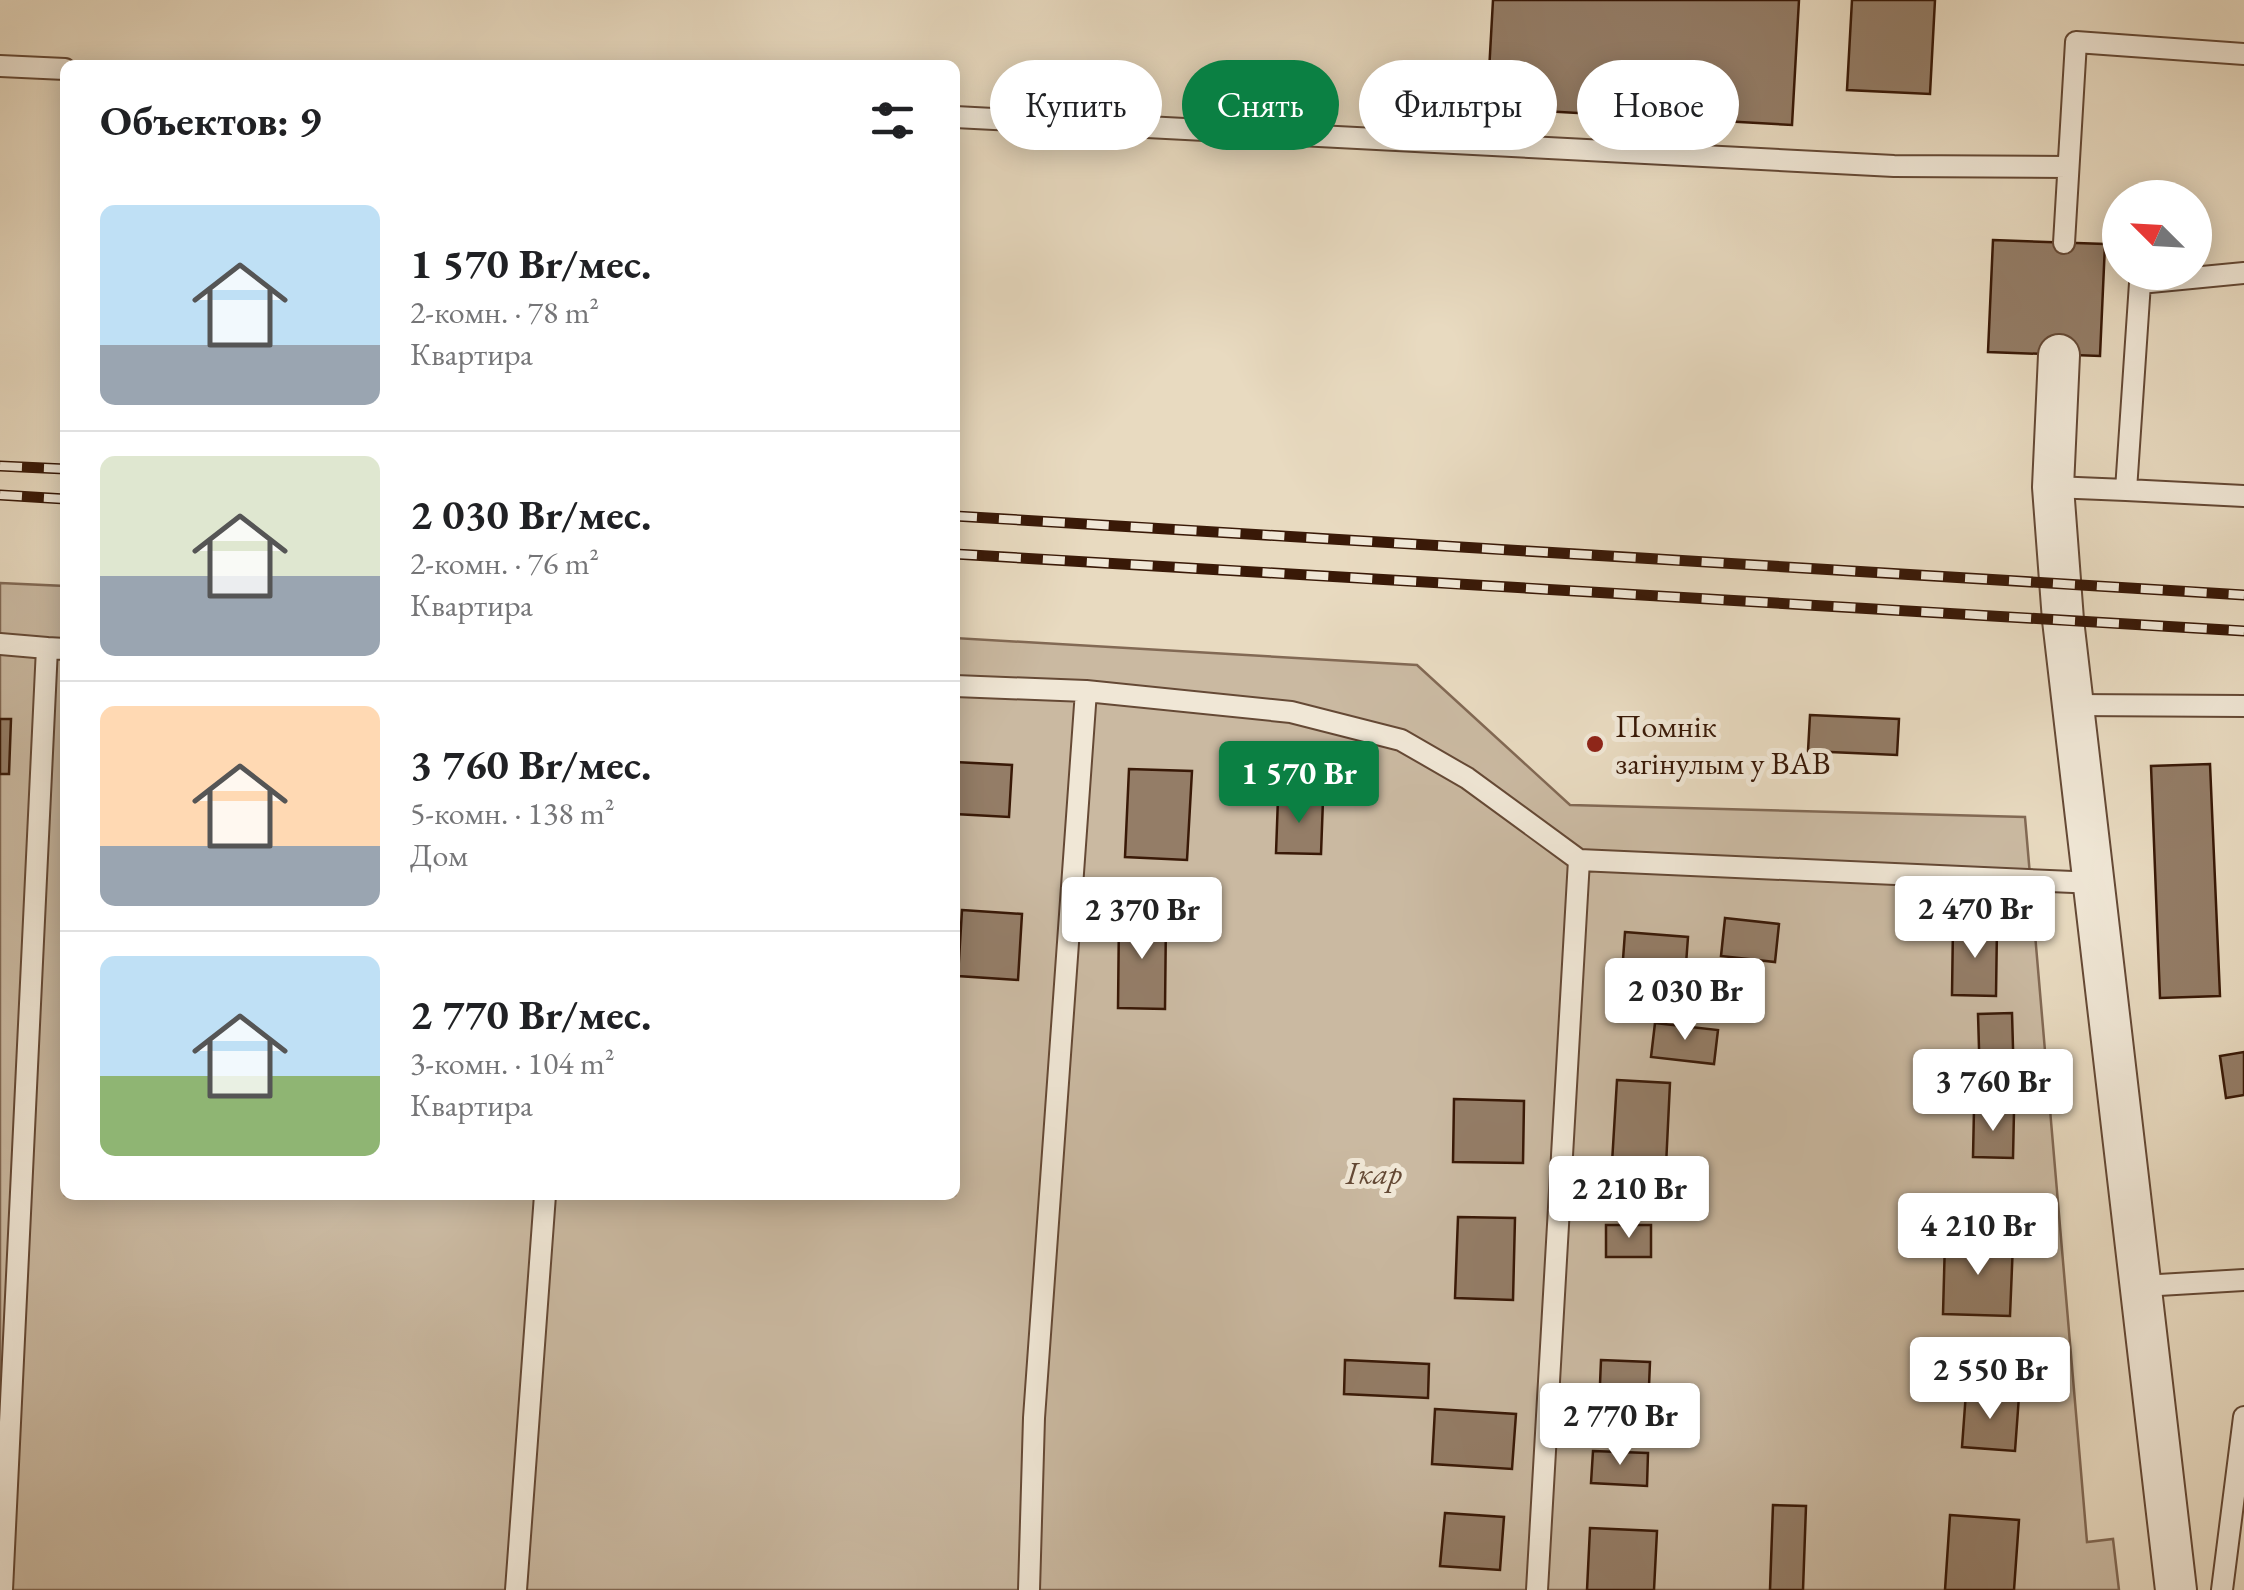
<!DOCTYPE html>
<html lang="ru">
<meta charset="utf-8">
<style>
:root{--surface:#fff;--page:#f6f6f6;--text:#202124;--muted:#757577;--line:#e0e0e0;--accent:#0b8043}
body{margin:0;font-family:"EB Garamond",serif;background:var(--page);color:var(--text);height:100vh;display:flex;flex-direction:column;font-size:38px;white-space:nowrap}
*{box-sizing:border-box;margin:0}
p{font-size:32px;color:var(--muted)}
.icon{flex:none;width:55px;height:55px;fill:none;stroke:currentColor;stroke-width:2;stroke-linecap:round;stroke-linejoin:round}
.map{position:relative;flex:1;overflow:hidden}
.details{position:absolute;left:60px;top:60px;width:900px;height:1140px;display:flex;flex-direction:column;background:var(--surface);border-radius:15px;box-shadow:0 5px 25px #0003}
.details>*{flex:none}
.banner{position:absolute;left:990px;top:60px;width:950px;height:90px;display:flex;gap:20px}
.needle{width:65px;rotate:294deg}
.buttons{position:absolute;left:2102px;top:180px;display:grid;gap:20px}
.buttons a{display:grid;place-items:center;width:110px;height:110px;border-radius:50%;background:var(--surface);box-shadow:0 5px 25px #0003;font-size:50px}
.price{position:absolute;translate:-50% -85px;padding:0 22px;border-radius:10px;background:#fff;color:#222;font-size:32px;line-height:65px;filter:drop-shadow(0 2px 5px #0008)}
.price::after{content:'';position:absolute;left:50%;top:60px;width:30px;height:22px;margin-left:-15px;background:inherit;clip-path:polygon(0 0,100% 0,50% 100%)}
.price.active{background:var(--accent);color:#fff}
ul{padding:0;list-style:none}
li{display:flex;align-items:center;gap:30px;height:250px;padding:0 40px}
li+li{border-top:2px solid var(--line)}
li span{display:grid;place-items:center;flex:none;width:280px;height:200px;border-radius:15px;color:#555}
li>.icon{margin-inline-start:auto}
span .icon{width:120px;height:120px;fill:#fffc;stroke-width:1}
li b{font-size:42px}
h2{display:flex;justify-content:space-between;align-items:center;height:120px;padding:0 40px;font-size:42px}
.tag{padding:0 35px;border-radius:45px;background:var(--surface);box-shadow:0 5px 25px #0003;font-size:35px;line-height:90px}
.tag.active{background:var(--accent);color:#fff}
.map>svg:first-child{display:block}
</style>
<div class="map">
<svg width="2244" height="1590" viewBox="0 0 2244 1590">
<rect width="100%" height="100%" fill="#e8dac0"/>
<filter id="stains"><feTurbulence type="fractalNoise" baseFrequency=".002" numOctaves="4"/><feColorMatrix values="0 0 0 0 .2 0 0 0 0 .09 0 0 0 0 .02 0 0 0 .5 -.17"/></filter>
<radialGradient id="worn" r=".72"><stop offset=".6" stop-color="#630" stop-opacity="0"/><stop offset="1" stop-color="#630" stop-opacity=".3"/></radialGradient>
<!-- green -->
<path fill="#cab9a1" stroke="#826954" stroke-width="2.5" d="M 0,583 L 65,586 L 65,1195 L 955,1195 L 955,638 L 1417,665 L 1570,805 L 2025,817 L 2087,1542 L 2113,1539 L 2119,1590 L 0,1590 Z"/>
<!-- building -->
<path fill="#947d67" stroke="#391907" stroke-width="2.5" d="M 1493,0 L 1799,0 L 1792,125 L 1487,108 Z
M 1852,0 L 1935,0 L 1930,94 L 1847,90 Z
M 1993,240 L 2105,244 L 2100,356 L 1988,352 Z
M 1810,715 L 1899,719 L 1897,755 L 1808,751 Z
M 0,719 L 11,719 L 9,774 L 0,774 Z
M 1245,747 L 1325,750 L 1323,800 L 1243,797 Z
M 955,762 L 1012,765 L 1009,817 L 955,814 Z
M 2210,764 L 2220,996 L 2160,998 L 2151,766 Z
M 1129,769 L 1192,771 L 1187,860 L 1125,857 Z
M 1278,798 L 1323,800 L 1321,854 L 1276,853 Z
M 962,910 L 1022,914 L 1018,980 L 958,976 Z
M 1119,916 L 1166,916 L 1165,1009 L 1118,1008 Z
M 1725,918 L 1779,924 L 1775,962 L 1721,956 Z
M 1953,925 L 1997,926 L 1996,996 L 1952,995 Z
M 1625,932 L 1688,937 L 1682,1019 L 1619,1014 Z
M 2012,1013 L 2014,1082 L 1980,1082 L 1978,1014 Z
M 1655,1023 L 1718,1030 L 1714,1064 L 1651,1057 Z
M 2244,1052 L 2244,1095 L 2226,1098 L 2220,1056 Z
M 1617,1080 L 1670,1083 L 1666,1166 L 1612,1163 Z
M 1454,1099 L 1524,1101 L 1523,1163 L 1453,1162 Z
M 1974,1109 L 2014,1111 L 2013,1158 L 1973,1157 Z
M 1458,1217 L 1515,1218 L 1513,1300 L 1455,1298 Z
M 1606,1225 L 1651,1225 L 1651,1257 L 1606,1257 Z
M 1945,1240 L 2013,1243 L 2010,1316 L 1943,1314 Z
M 1345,1360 L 1429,1364 L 1428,1398 L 1344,1394 Z
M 1601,1360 L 1650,1362 L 1647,1434 L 1598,1432 Z
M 1966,1392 L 2019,1396 L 2015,1451 L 1962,1447 Z
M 1435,1409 L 1516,1414 L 1512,1469 L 1432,1464 Z
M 1593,1451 L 1648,1453 L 1647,1486 L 1591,1483 Z
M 1773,1505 L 1806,1506 L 1803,1590 L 1770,1590 Z
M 1445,1513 L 1504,1517 L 1500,1570 L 1440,1566 Z
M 1950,1515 L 2019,1520 L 2014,1590 L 1945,1590 Z
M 1590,1528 L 1657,1531 L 1654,1590 L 1587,1590 Z"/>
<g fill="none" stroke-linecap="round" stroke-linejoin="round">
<defs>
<path id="lane" d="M 0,66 L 65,69
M 955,117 L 1894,166 L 2068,167
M 2064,243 L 2076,42 L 2244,54
M 2053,487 L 2126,490 L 2140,283 L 2244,273
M 2126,490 L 2244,496
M 0,644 L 47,648
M 955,686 L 1086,691 L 1291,712 L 1401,740 L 1467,778 L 1579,860 L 2096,883
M 2074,705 L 2244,706
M 2142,1286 L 2244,1280
M 2,1590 L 47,648 L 65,649
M 516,1590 L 545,1195
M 1029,1590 L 1034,1418 L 1086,691
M 1537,1590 L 1579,860
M 2222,1590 L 2244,1417"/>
<path id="street" d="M 2059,355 L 2053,487 L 2063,620 L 2176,1590"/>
</defs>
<!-- lane casing -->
<use href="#lane" stroke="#654935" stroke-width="24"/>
<!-- street casing -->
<use href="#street" stroke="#654935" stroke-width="44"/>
<!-- lane -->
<use href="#lane" stroke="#f0e7d6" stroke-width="20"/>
<!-- street -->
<use href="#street" stroke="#f0e7d6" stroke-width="40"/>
<defs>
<path id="rail" d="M 0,466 L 65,469
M 0,495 L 65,499
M 955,516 L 2244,595
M 955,554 L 2244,631"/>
</defs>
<!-- rail casing -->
<use href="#rail" stroke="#391907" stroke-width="11"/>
<!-- rail -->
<use href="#rail" stroke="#f0e7d6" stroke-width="8" stroke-dasharray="22" stroke-linecap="butt"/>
</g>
<!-- markers -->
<circle fill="#8f2418" stroke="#f0e7d6" stroke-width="4" cx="1595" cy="744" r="10"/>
<g text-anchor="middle" stroke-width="10" stroke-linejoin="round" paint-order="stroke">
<!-- poi labels -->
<g font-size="32" fill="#391907" stroke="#f0e7d6" text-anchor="start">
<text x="1615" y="737">Помнік<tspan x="1615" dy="37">загінулым у ВАВ</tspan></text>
</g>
<!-- park labels -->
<g font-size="32" font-style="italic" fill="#644935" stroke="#f0e7d6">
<text x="1374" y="1184">Ікар</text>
</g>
</g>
<rect width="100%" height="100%" filter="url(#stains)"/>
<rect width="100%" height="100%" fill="url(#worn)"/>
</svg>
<div class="buttons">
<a><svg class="needle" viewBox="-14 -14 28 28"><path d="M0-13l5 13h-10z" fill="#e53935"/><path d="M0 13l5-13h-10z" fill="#757577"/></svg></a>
</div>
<b class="price active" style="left:1299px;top:826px">1 570 Br</b>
<b class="price" style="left:1975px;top:961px">2 470 Br</b>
<b class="price" style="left:1142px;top:962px">2 370 Br</b>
<b class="price" style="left:1685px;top:1043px">2 030 Br</b>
<b class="price" style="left:1993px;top:1134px">3 760 Br</b>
<b class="price" style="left:1629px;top:1241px">2 210 Br</b>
<b class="price" style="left:1978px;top:1278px">4 210 Br</b>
<b class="price" style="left:1990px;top:1422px">2 550 Br</b>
<b class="price" style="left:1620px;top:1468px">2 770 Br</b>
<div class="banner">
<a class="tag">Купить</a>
<a class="tag active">Снять</a>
<a class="tag">Фильтры</a>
<a class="tag">Новое</a>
</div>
<section class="details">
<h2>Объектов: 9<svg class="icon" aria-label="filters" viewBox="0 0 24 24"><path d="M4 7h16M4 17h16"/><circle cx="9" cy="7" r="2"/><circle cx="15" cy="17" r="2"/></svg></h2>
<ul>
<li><span style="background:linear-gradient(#bfe0f5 70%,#9aa5b1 0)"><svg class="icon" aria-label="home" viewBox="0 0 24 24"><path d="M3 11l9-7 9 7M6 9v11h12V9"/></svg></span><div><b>1 570 Br/мес.</b><p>2-комн. · 78 m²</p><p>Квартира</p></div></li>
<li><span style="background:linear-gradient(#dfe7d0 60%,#9aa5b1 0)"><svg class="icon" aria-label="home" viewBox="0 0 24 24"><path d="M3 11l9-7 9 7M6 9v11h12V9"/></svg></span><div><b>2 030 Br/мес.</b><p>2-комн. · 76 m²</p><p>Квартира</p></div></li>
<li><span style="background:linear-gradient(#ffd9b3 70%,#9aa5b1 0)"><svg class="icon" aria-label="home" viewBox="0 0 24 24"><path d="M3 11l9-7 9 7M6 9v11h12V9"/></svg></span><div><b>3 760 Br/мес.</b><p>5-комн. · 138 m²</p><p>Дом</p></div></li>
<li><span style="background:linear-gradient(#bfe0f5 60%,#8fb573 0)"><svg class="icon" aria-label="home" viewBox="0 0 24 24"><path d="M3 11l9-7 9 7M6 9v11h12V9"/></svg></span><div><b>2 770 Br/мес.</b><p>3-комн. · 104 m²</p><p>Квартира</p></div></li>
</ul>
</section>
</div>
